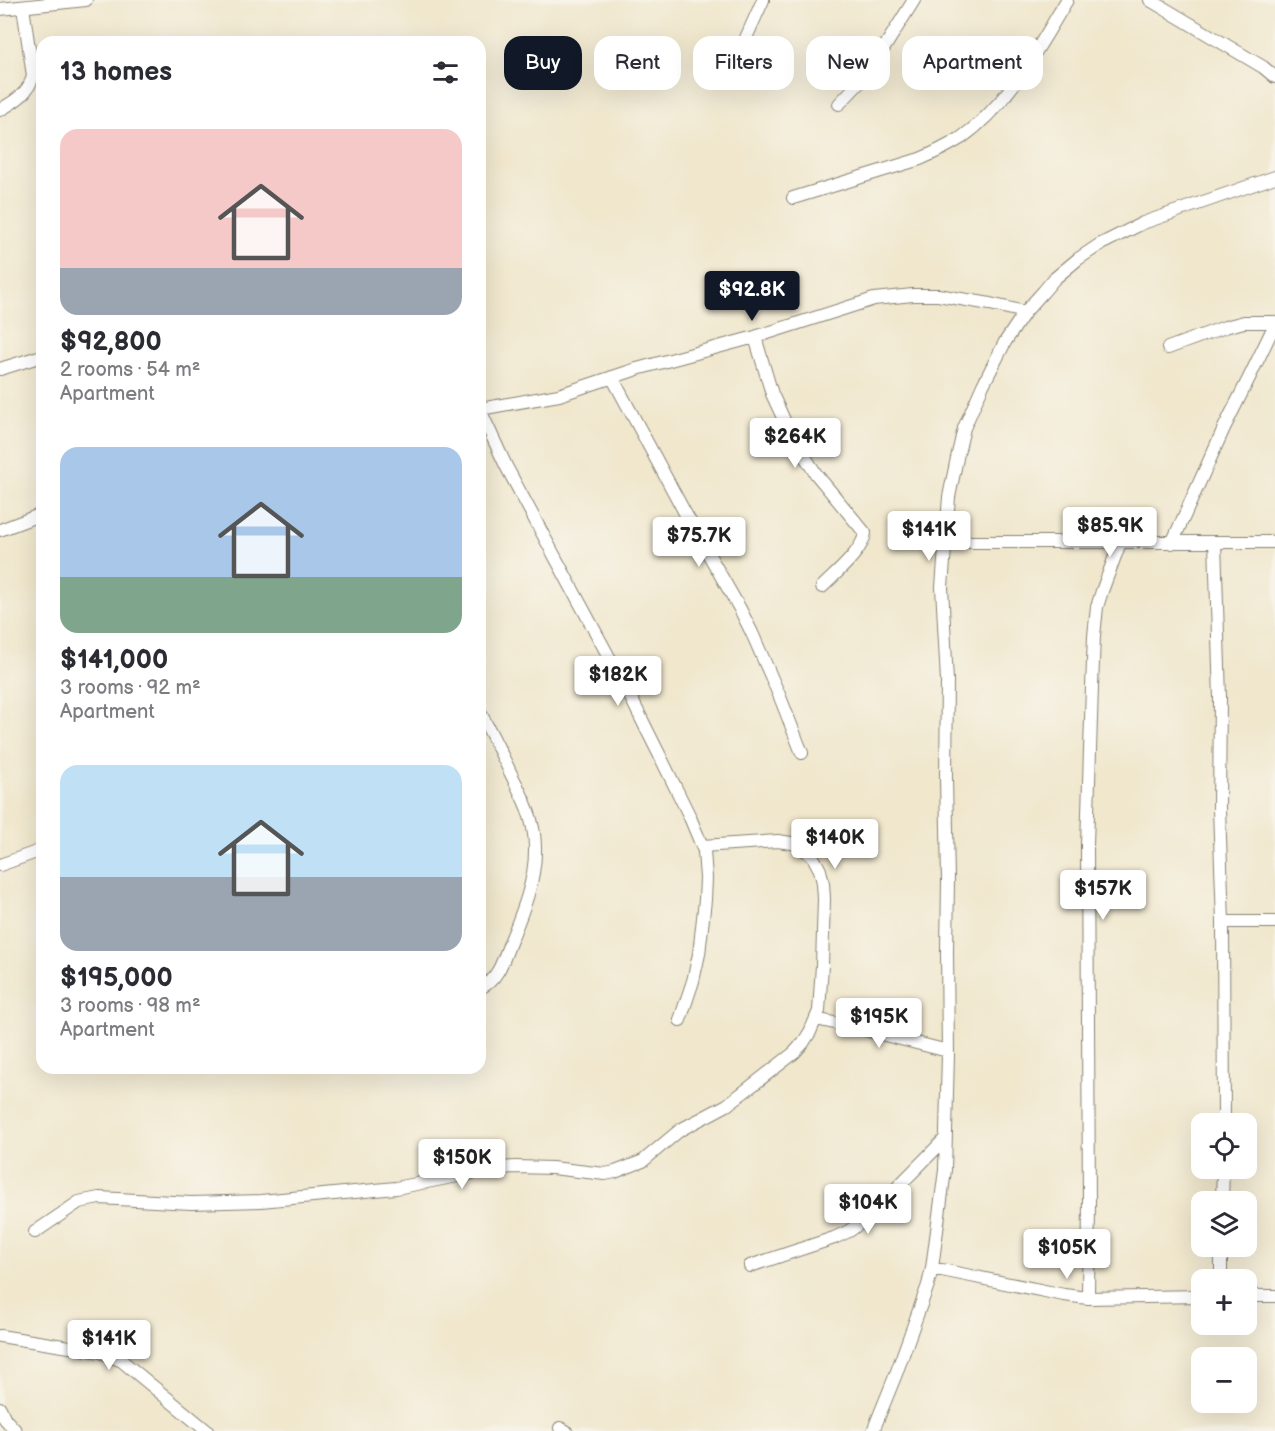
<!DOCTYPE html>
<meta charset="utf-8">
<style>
:root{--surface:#fff;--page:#f2f2f3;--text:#2b2b33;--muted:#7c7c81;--accent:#111827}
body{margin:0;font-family:"Balsamiq Sans",sans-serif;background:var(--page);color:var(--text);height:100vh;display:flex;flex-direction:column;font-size:22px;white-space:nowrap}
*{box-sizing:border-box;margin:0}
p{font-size:20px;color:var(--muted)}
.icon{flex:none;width:33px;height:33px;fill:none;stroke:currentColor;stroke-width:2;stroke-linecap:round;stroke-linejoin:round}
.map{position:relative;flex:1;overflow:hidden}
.details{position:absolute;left:36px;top:36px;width:450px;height:1038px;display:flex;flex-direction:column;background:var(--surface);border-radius:18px;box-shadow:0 6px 24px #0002}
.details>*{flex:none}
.banner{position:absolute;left:504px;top:36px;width:570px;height:54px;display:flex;gap:12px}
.buttons{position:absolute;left:1191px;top:1113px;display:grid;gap:12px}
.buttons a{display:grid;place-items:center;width:66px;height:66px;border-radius:12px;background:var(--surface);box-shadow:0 6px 24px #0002;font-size:30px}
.price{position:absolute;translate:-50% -51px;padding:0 14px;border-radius:6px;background:#fff;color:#222;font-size:20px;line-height:39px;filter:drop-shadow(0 2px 3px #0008)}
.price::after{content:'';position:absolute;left:50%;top:36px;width:18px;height:14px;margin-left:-9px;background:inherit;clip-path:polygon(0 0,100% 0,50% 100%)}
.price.on{background:var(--accent);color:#fff}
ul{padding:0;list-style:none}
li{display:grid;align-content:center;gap:12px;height:318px;padding:0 24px}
li span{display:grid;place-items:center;height:186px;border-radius:18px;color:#555}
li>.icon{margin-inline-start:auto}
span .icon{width:108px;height:108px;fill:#fffc;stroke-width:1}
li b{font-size:26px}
h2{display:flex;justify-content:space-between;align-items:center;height:72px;padding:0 24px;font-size:26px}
.chip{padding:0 21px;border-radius:18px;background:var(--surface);box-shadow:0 6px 24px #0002;font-size:21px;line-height:54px}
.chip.on{background:var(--accent);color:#fff}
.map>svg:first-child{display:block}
</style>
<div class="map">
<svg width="1275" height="1431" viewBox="0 0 1275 1431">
<rect width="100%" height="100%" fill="#f7f3e8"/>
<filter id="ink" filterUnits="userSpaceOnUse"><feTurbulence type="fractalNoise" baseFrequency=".0167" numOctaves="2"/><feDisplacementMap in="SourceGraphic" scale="12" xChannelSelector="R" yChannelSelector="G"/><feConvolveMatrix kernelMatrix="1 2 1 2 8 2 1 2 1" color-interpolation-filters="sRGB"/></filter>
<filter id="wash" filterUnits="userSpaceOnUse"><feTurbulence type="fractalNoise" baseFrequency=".008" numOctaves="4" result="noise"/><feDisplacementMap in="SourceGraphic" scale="24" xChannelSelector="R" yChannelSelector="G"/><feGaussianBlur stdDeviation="1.35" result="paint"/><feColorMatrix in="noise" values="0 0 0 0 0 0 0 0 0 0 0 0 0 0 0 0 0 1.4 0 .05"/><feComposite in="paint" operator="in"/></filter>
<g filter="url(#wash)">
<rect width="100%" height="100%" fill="#f0e7cd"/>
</g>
<g filter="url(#ink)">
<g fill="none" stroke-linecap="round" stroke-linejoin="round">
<defs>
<path id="minor" d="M 1150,0 L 1263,67 L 1275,77
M 0,9 L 86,0
M 741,49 L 763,0
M 839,104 L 861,81 L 874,64 L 914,0
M 0,110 C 15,101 28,94 33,76 L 23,7
M 793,198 L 920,159 C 934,153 948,146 961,138 C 1009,104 1037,49 1067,0
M 755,337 L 772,394 L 791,435 L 816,474 L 865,533 C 863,551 835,574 822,587
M 1168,348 L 1225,327 L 1244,322 L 1275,322
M 0,369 L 42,356
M 612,377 L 685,513 L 740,609 L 752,633 L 780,697 L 802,753
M 480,409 L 559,395 L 637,369 L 755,337 L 874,299 L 913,295 L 938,295 L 990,304 L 1025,312
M 480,410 L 506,466 L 630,696 L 659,754 L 689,815 L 704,851 L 706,878 L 705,900 L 699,954 L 693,981 L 680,1020
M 0,530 L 42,514
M 945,542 L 1275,542
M 1215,542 L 1220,698 L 1219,809 L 1223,922 L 1224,1124
M 1172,543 L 1224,428 L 1250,376 L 1275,324
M 480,712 C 491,733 501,753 511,774 C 523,797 535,820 535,847 C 536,879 523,911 511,940 C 504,957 499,980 480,988
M 0,865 L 42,850
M 1223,922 L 1275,922
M 816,1019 L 861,1029 L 948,1051
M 1222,1202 L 1223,1168
M 35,1232 L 79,1202 L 99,1198 L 191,1203 L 261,1201 L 396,1188 L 498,1168 L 516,1167 L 552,1168 L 605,1174 L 615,1172 L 643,1161 L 680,1130 L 727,1105 L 794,1053 L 803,1043 L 810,1032 L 819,1011 L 822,965 L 824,899 L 823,883 L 820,870 L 813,857 L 798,844 L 778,841 L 702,846
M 750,1266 L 834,1238 L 849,1231 L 863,1221 L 885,1200 L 946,1138
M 932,1268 L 1064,1295 L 1088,1298 L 1202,1296
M 1221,1280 L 1221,1246
M 1246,1296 L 1275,1296
M 1088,1298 L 1089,1201 L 1087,845 L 1092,687 L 1094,636 L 1097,607 L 1102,591 L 1120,543
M 0,1336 L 101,1352 L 122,1361 L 207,1431
M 0,1408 L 5,1419 L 16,1431
M 560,1428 L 566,1431
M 873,1431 L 896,1374 L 928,1285 L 932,1268 L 945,1170 L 948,1054 L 947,951 L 948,880 L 946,777 L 947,681 L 942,587 L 949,497 L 957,458 L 964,428 L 983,385 L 1005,342 L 1025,312 L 1043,292 L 1054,279 L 1078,259 L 1099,245 L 1143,223 L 1275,177"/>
</defs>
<!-- minor casing -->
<use href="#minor" stroke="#868274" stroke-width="14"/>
<!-- minor -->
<use href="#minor" stroke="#fff" stroke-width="12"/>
</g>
</g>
</svg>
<div class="buttons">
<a><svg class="icon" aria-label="locate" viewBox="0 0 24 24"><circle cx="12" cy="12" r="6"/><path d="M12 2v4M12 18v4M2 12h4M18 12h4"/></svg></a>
<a><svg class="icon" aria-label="layers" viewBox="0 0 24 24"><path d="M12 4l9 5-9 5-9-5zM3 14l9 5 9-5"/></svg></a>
<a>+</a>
<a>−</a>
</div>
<b class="price on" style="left:752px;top:322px">$92.8K</b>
<b class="price" style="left:795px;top:469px">$264K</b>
<b class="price" style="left:1110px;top:558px">$85.9K</b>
<b class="price" style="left:929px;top:562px">$141K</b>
<b class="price" style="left:699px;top:568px">$75.7K</b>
<b class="price" style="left:618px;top:707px">$182K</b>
<b class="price" style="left:835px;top:870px">$140K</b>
<b class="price" style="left:1103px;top:921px">$157K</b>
<b class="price" style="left:879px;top:1049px">$195K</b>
<b class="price" style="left:462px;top:1190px">$150K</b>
<b class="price" style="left:868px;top:1235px">$104K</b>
<b class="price" style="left:1067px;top:1280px">$105K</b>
<b class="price" style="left:109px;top:1371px">$141K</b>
<div class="banner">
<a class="chip on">Buy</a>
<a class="chip">Rent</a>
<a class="chip">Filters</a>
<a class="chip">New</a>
<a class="chip">Apartment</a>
</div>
<section class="details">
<h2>13 homes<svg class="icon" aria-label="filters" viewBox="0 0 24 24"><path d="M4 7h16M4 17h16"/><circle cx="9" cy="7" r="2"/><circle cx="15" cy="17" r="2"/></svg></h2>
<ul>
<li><span style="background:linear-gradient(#f6c9c9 75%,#9aa5b1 0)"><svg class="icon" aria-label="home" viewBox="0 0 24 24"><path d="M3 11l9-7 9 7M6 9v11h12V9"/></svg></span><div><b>$92,800</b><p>2 rooms · 54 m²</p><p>Apartment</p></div></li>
<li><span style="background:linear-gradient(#a9c7e8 70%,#7fa58c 0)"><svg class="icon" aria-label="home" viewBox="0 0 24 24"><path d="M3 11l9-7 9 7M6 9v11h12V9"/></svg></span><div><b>$141,000</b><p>3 rooms · 92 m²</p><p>Apartment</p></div></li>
<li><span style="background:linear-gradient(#bfe0f5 60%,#9aa5b1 0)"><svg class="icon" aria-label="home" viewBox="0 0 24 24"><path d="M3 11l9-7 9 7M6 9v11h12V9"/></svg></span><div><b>$195,000</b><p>3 rooms · 98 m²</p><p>Apartment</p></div></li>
</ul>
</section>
</div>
